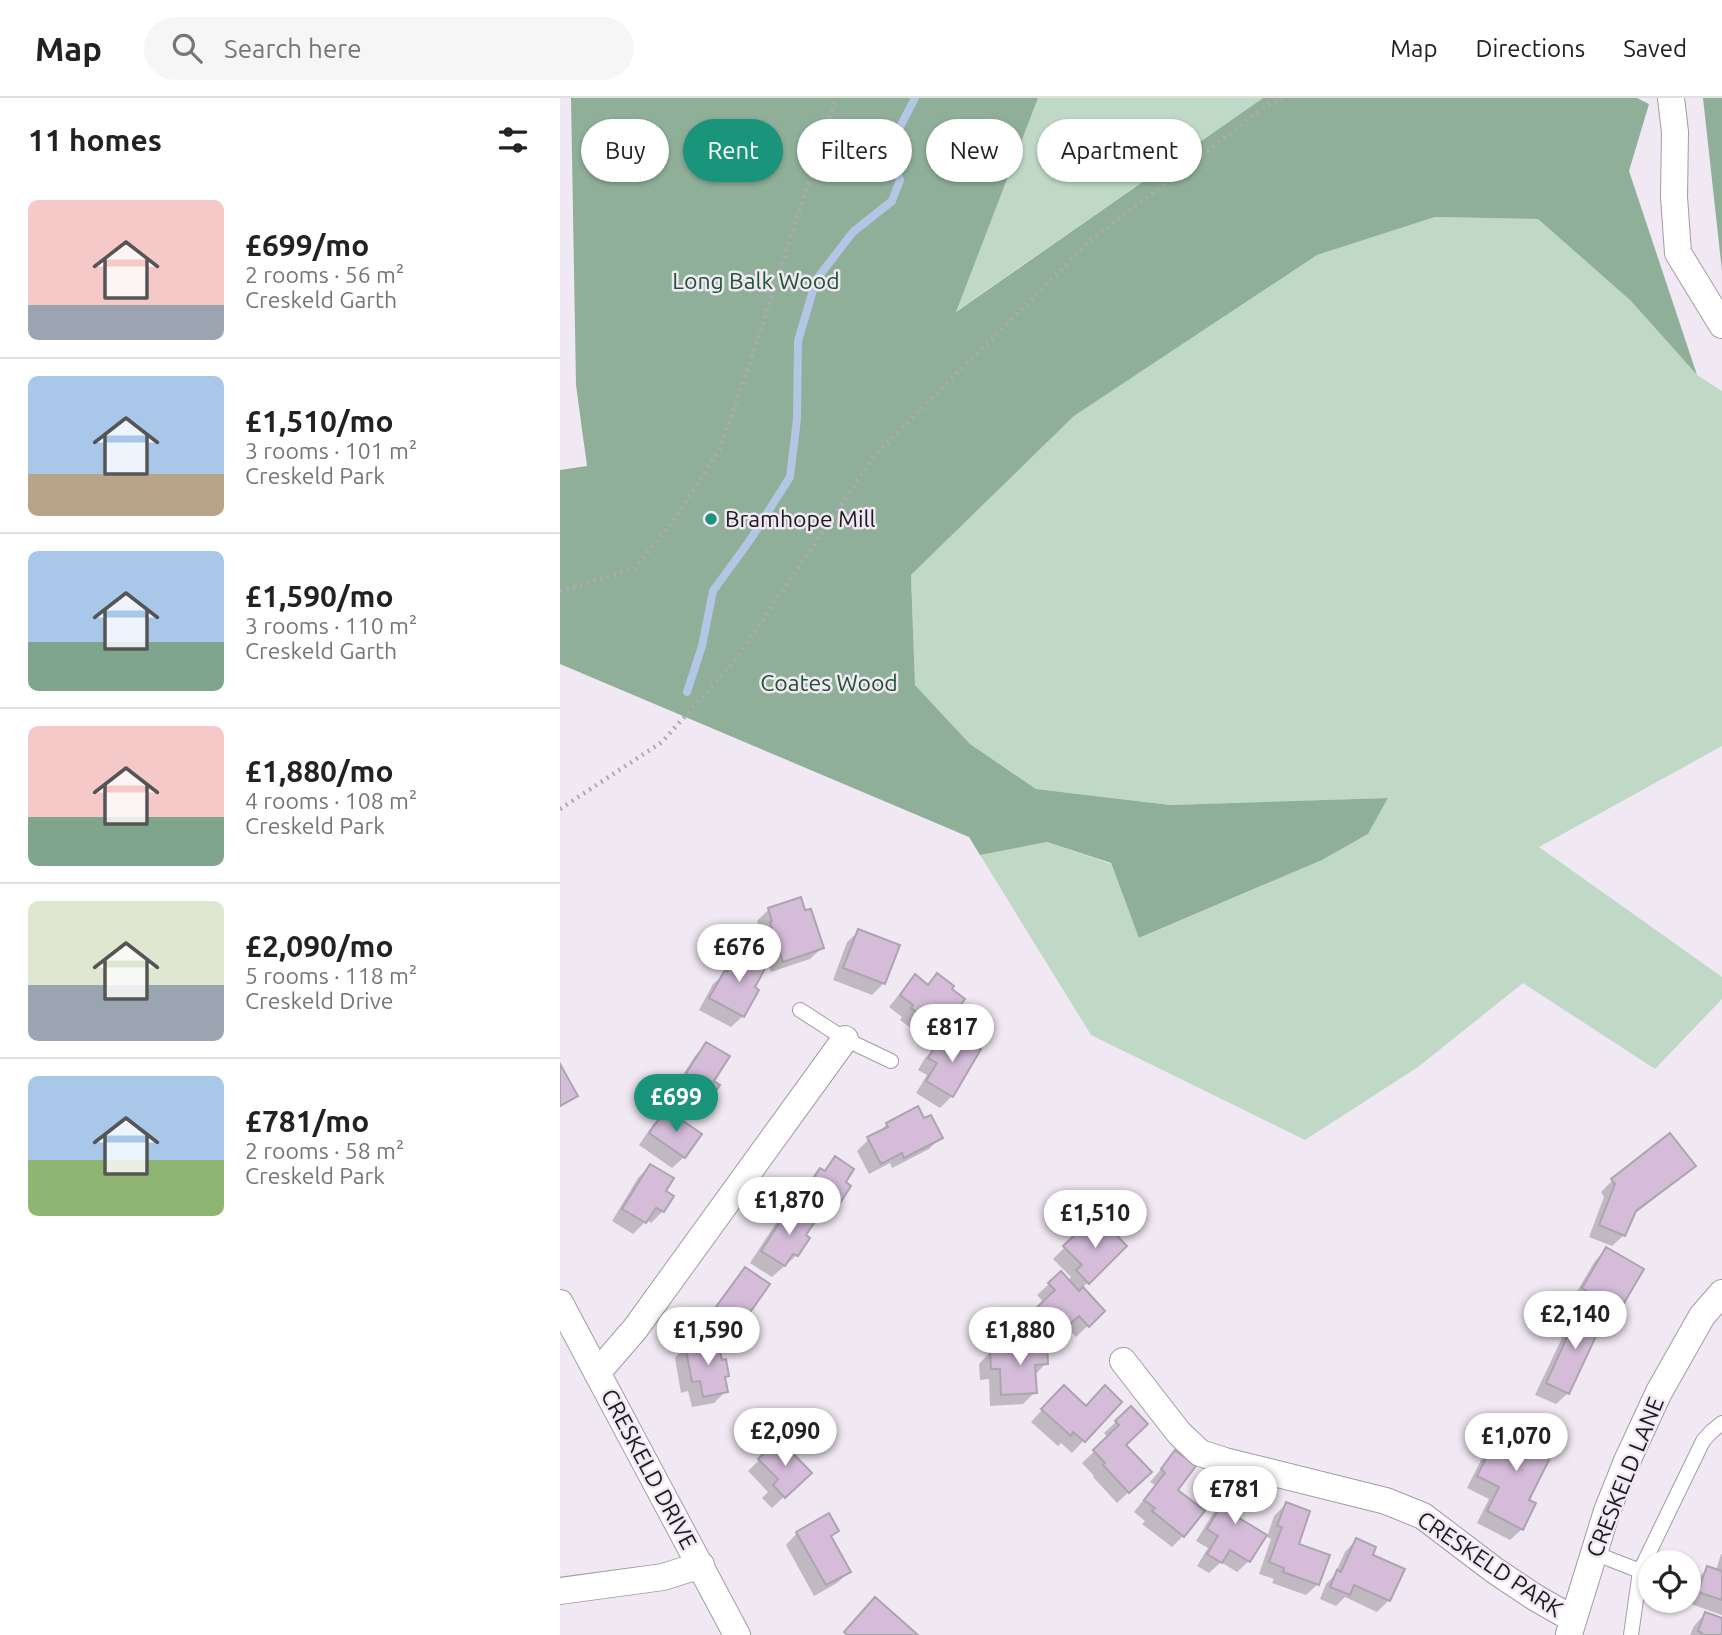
<!DOCTYPE html>
<meta charset="utf-8">
<style>
:root{--surface:#fff;--page:#f6f6f6;--text:#222;--muted:#767676;--line:#e0e0e0;--accent:#1a947b}
body{margin:0;font-family:Ubuntu,sans-serif;background:var(--page);color:var(--text);height:100vh;display:flex;flex-direction:column;font-size:26px;white-space:nowrap}
*{box-sizing:border-box;margin:0}
p{font-size:23px;color:var(--muted)}
.icon{flex:none;width:38px;height:38px;fill:none;stroke:currentColor;stroke-width:2;stroke-linecap:round;stroke-linejoin:round}
.map{position:relative;flex:1;overflow:hidden}
.details{display:flex;flex-direction:column;background:var(--surface);width:560px}
.details>*{flex:none}
.banner{position:absolute;left:21px;top:21px;width:665px;height:63px;display:flex;gap:14px}
.tools{position:absolute;left:1078px;top:1452px;display:grid;gap:14px}
.tools a{display:grid;place-items:center;width:63px;height:63px;border-radius:50%;background:var(--surface);box-shadow:0 2px 5px #0004;font-size:35px}
.price{position:absolute;translate:-50% -60px;padding:0 16px;border-radius:24px;background:#fff;color:#222;font-size:23px;line-height:46px;filter:drop-shadow(0 2px 4px #0008)}
.price::after{content:'';position:absolute;left:50%;top:42px;width:21px;height:16px;margin-left:-10px;background:inherit;clip-path:polygon(0 0,100% 0,50% 100%)}
.price.selected{background:var(--accent);color:#fff}
ul{padding:0;list-style:none}
li{display:flex;align-items:center;gap:21px;height:175px;padding:0 28px}
li+li{border-top:2px solid var(--line)}
li span{display:grid;place-items:center;flex:none;width:196px;height:140px;border-radius:10px;color:#555}
li>.icon{margin-inline-start:auto}
span .icon{width:84px;height:84px;fill:#fffc;stroke-width:1}
li b{font-size:30px}
h2{display:flex;justify-content:space-between;align-items:center;height:84px;padding:0 28px;font-size:30px}
.tag{padding:0 24px;border-radius:32px;background:var(--surface);box-shadow:0 2px 5px #0004;font-size:24px;line-height:63px}
.tag.selected{background:var(--accent);color:#fff}
header{display:flex;align-items:center;gap:42px;box-sizing:border-box;height:98px;padding:0 35px;background:var(--surface);border-bottom:2px solid var(--line)}
header strong{font-size:33px}
nav{display:flex;gap:38px;margin-inline-start:auto;font-size:24px}
.search{width:490px;height:63px;background:var(--page);display:flex;align-items:center;gap:18px;box-sizing:border-box;padding:0 24px;border-radius:38px;color:var(--muted);font-size:26px}
main{display:flex;flex:1;min-height:0}
.map>svg:first-child{display:block}
</style>
<header>
<strong>Map</strong>
<div class="search"><svg class="icon" aria-label="search" viewBox="0 0 24 24"><circle cx="10" cy="10" r="6"/><path d="M15 15l6 6"/></svg>Search here</div>
<nav><a>Map</a><a>Directions</a><a>Saved</a></nav>
</header>
<main>
<section class="details">
<h2>11 homes<svg class="icon" aria-label="filters" viewBox="0 0 24 24"><path d="M4 7h16M4 17h16"/><circle cx="9" cy="7" r="2"/><circle cx="15" cy="17" r="2"/></svg></h2>
<ul>
<li><span style="background:linear-gradient(#f6c9c9 75%,#9aa5b1 0)"><svg class="icon" aria-label="home" viewBox="0 0 24 24"><path d="M3 11l9-7 9 7M6 9v11h12V9"/></svg></span><div><b>£699/mo</b><p>2 rooms · 56 m²</p><p>Creskeld Garth</p></div></li>
<li><span style="background:linear-gradient(#a9c7e8 70%,#b9a48a 0)"><svg class="icon" aria-label="home" viewBox="0 0 24 24"><path d="M3 11l9-7 9 7M6 9v11h12V9"/></svg></span><div><b>£1,510/mo</b><p>3 rooms · 101 m²</p><p>Creskeld Park</p></div></li>
<li><span style="background:linear-gradient(#a9c7e8 65%,#7fa58c 0)"><svg class="icon" aria-label="home" viewBox="0 0 24 24"><path d="M3 11l9-7 9 7M6 9v11h12V9"/></svg></span><div><b>£1,590/mo</b><p>3 rooms · 110 m²</p><p>Creskeld Garth</p></div></li>
<li><span style="background:linear-gradient(#f6c9c9 65%,#7fa58c 0)"><svg class="icon" aria-label="home" viewBox="0 0 24 24"><path d="M3 11l9-7 9 7M6 9v11h12V9"/></svg></span><div><b>£1,880/mo</b><p>4 rooms · 108 m²</p><p>Creskeld Park</p></div></li>
<li><span style="background:linear-gradient(#dfe7d0 60%,#9aa5b1 0)"><svg class="icon" aria-label="home" viewBox="0 0 24 24"><path d="M3 11l9-7 9 7M6 9v11h12V9"/></svg></span><div><b>£2,090/mo</b><p>5 rooms · 118 m²</p><p>Creskeld Drive</p></div></li>
<li><span style="background:linear-gradient(#a9c7e8 60%,#8fb573 0)"><svg class="icon" aria-label="home" viewBox="0 0 24 24"><path d="M3 11l9-7 9 7M6 9v11h12V9"/></svg></span><div><b>£781/mo</b><p>2 rooms · 58 m²</p><p>Creskeld Park</p></div></li>
</ul>
</section>
<div class="map">
<svg width="1162" height="1537" viewBox="0 0 1162 1537">
<rect width="100%" height="100%" fill="#f0e8f2"/>
<!-- green -->
<path fill="#bfd9c6" d="M 478,0 L 703,0 L 395,214 Z
M 875,119 L 978,121 L 1071,203 L 1137,277 L 1162,293 L 1162,648 L 979,749 L 1162,879 L 1162,901 L 1095,971 L 963,885 L 858,969 L 745,1042 L 531,937 L 420,757 L 487,744 L 551,766 L 580,840 L 762,762 L 808,736 L 828,700 L 610,707 L 476,691 L 410,646 L 355,587 L 351,477 L 514,318 L 757,157 Z"/>
<!-- forest -->
<path fill="#8faf99" d="M 11,0 L 478,0 L 396,214 L 703,0 L 1077,0 L 1089,6 L 1069,73 L 1137,277 L 1071,203 L 978,121 L 875,119 L 757,157 L 514,318 L 351,477 L 355,587 L 410,646 L 476,691 L 610,707 L 828,700 L 808,736 L 762,762 L 579,840 L 551,765 L 487,744 L 420,757 L 409,739 L 0,566 L 0,372 L 27,368 L 16,287 Z
M 1143,0 L 1162,0 L 1162,173 Z"/>
<!-- shadow -->
<path fill="#0003" d="M 209,811 L 262,850 L 250,861 L 211,874 L 199,837 L 201,835 L 197,823 Z
M 299,833 L 324,885 L 312,897 L 273,882 L 287,844 Z
M 180,854 L 193,890 L 183,918 L 171,929 L 139,912 L 153,886 L 161,879 L 168,866 Z
M 377,877 L 393,916 L 381,927 L 369,918 L 355,933 L 340,922 L 342,919 L 329,909 L 344,890 L 355,879 L 366,887 Z
M 395,938 L 392,998 L 380,1010 L 356,995 L 367,977 L 358,972 L 365,960 L 376,949 L 382,952 Z
M 147,946 L 152,983 L 157,987 L 150,999 L 138,1011 L 112,994 L 135,958 Z
M 106,1014 L 124,1059 L 112,1070 L 79,1047 L 94,1025 Z
M 364,1023 L 380,1040 L 369,1051 L 332,1070 L 330,1065 L 309,1076 L 297,1053 L 309,1041 L 316,1037 L 327,1026 Z
M 275,1060 L 283,1084 L 278,1104 L 267,1115 L 264,1113 L 255,1122 L 233,1107 L 249,1084 L 261,1072 L 263,1073 Z
M 1133,1067 L 1122,1079 L 1073,1117 L 1064,1137 L 1052,1148 L 1029,1139 L 1044,1099 L 1041,1094 L 1052,1083 Z
M 90,1068 L 104,1093 L 103,1113 L 91,1125 L 87,1122 L 73,1136 L 52,1123 L 78,1080 Z
M 230,1111 L 243,1137 L 237,1157 L 212,1179 L 190,1165 L 218,1122 Z
M 518,1136 L 522,1140 L 565,1148 L 522,1190 L 543,1213 L 516,1239 L 506,1228 L 485,1247 L 486,1265 L 474,1278 L 475,1294 L 463,1306 L 430,1308 L 429,1281 L 420,1282 L 419,1266 L 430,1254 L 450,1253 L 457,1247 L 484,1245 L 464,1224 L 484,1205 L 477,1197 L 501,1175 L 508,1183 L 511,1179 L 493,1161 Z
M 1046,1151 L 1059,1211 L 1047,1222 L 1043,1220 L 1008,1295 L 996,1306 L 975,1297 L 1010,1223 L 1021,1211 L 1034,1217 L 1035,1215 L 1012,1202 L 1035,1163 Z
M 185,1171 L 208,1187 L 180,1225 L 169,1237 L 146,1221 L 174,1183 Z
M 126,1248 L 160,1264 L 167,1278 L 164,1281 L 166,1293 L 154,1305 L 132,1309 L 128,1293 L 121,1295 L 115,1260 Z
M 492,1301 L 526,1310 L 560,1304 L 512,1355 L 501,1345 L 498,1348 L 471,1324 Z
M 571,1310 L 563,1347 L 578,1385 L 557,1405 L 533,1379 L 534,1378 L 522,1365 L 548,1340 L 544,1335 Z
M 951,1325 L 966,1402 L 962,1431 L 950,1442 L 917,1425 L 929,1401 L 907,1390 L 921,1362 L 933,1351 L 940,1337 Z
M 219,1343 L 249,1375 L 212,1410 L 202,1400 L 208,1394 L 188,1373 Z
M 615,1355 L 615,1393 L 623,1438 L 612,1449 L 582,1426 L 585,1423 L 574,1414 L 595,1387 L 590,1384 Z
M 672,1382 L 677,1421 L 689,1463 L 677,1474 L 661,1464 L 649,1475 L 637,1468 L 648,1450 L 636,1443 L 654,1414 L 650,1412 L 661,1394 Z
M 726,1406 L 737,1447 L 758,1486 L 746,1497 L 712,1485 L 714,1481 L 699,1476 L 711,1441 L 707,1439 L 714,1418 Z
M 277,1432 L 270,1440 L 289,1474 L 277,1485 L 254,1498 L 226,1447 L 237,1435 Z
M 796,1442 L 810,1458 L 829,1502 L 817,1514 L 785,1499 L 776,1508 L 760,1501 L 766,1486 L 774,1478 L 785,1454 Z
M 1161,1456 L 1162,1456 L 1162,1517 L 1128,1505 L 1136,1482 L 1148,1470 L 1156,1473 Z
M 1145,1516 L 1162,1522 L 1162,1537 L 1130,1537 L 1134,1528 Z"/>
<g fill="none" stroke-linecap="round" stroke-linejoin="round">
<!-- stream -->
<path stroke="#b3c6e4" stroke-width="8" d="M 127,594 L 142,548 L 153,493 L 190,442 L 230,379 L 237,321 L 238,243 L 256,182 L 293,134 L 332,103 L 340,82 L 328,52 L 355,0"/>
</g>
<!-- building -->
<path fill="#d5bdda" stroke="#aca4ae" stroke-width="2" d="M 241,799 L 245,812 L 251,811 L 264,850 L 223,864 L 210,824 L 212,823 L 208,810 Z
M 298,831 L 340,847 L 325,886 L 283,870 Z
M 179,852 L 207,867 L 195,889 L 199,892 L 184,919 L 149,900 L 165,872 L 167,874 Z
M 377,875 L 394,888 L 392,891 L 405,901 L 394,917 L 380,907 L 368,923 L 351,910 L 353,907 L 340,897 L 355,876 L 368,887 Z
M 395,936 L 421,951 L 393,999 L 366,983 L 377,965 L 368,960 L 376,946 L 385,952 Z
M 146,944 L 170,958 L 154,983 L 160,987 L 151,1000 L 122,982 Z
M 0,966 L 18,998 L 0,1008 Z
M 358,1008 L 364,1020 L 371,1017 L 383,1040 L 344,1060 L 342,1055 L 321,1066 L 307,1039 L 328,1029 L 326,1025 Z
M 106,1011 L 142,1036 L 125,1060 L 89,1035 Z
M 1110,1035 L 1136,1068 L 1076,1113 L 1065,1138 L 1039,1127 L 1055,1086 L 1051,1081 Z
M 275,1058 L 294,1071 L 286,1084 L 291,1088 L 280,1105 L 274,1101 L 268,1111 L 243,1095 L 260,1070 L 265,1073 Z
M 90,1066 L 114,1080 L 106,1093 L 114,1098 L 104,1114 L 96,1110 L 86,1125 L 62,1111 Z
M 230,1109 L 254,1125 L 246,1137 L 250,1140 L 238,1158 L 233,1156 L 225,1168 L 201,1153 Z
M 540,1120 L 567,1148 L 529,1186 L 516,1172 L 522,1167 L 503,1148 L 518,1134 L 522,1138 Z
M 1046,1149 L 1084,1171 L 1060,1212 L 1022,1190 Z
M 185,1169 L 210,1186 L 182,1226 L 156,1209 Z
M 501,1173 L 519,1193 L 523,1189 L 545,1213 L 529,1229 L 519,1218 L 498,1237 L 475,1211 L 495,1192 L 488,1185 Z
M 1021,1209 L 1044,1221 L 1009,1296 L 986,1285 Z
M 157,1241 L 162,1262 L 166,1261 L 169,1278 L 165,1279 L 168,1294 L 143,1299 L 140,1283 L 132,1284 L 125,1247 Z
M 487,1243 L 488,1266 L 475,1267 L 477,1295 L 441,1297 L 440,1271 L 431,1271 L 430,1252 L 456,1251 L 456,1245 Z
M 504,1287 L 526,1308 L 545,1287 L 562,1304 L 525,1344 L 513,1334 L 511,1338 L 481,1311 Z
M 571,1308 L 588,1326 L 566,1347 L 592,1374 L 569,1395 L 543,1367 L 545,1365 L 533,1352 L 559,1327 L 555,1323 Z
M 951,1323 L 997,1346 L 969,1402 L 976,1405 L 963,1432 L 927,1413 L 939,1389 L 917,1378 L 932,1348 L 937,1351 Z
M 219,1341 L 252,1375 L 225,1400 L 213,1387 L 218,1381 L 198,1361 Z
M 615,1352 L 636,1368 L 618,1392 L 645,1413 L 624,1439 L 592,1413 L 595,1410 L 584,1402 L 605,1375 L 601,1371 Z
M 672,1380 L 695,1394 L 679,1420 L 707,1437 L 690,1464 L 670,1452 L 662,1465 L 647,1456 L 658,1438 L 647,1431 L 664,1402 L 660,1400 Z
M 726,1404 L 750,1413 L 739,1446 L 770,1457 L 759,1487 L 723,1474 L 724,1470 L 709,1464 L 722,1429 L 717,1428 Z
M 269,1415 L 279,1433 L 271,1438 L 291,1474 L 266,1487 L 236,1434 Z
M 796,1440 L 816,1449 L 813,1457 L 845,1471 L 830,1503 L 794,1487 L 790,1497 L 770,1489 L 777,1472 L 781,1474 Z
M 1147,1468 L 1162,1473 L 1162,1502 L 1138,1494 Z
M 315,1499 L 358,1537 L 287,1537 L 284,1534 Z
M 1145,1514 L 1162,1520 L 1162,1537 L 1141,1537 L 1142,1535 L 1138,1533 Z"/>
<g fill="none" stroke-linecap="round" stroke-linejoin="round">
<defs>
<path id="service" d="M 240,912 L 285,941 L 331,963
M 1034,1455 L 1080,1473
M 1071,1537 L 1080,1473 L 1143,1343 L 1151,1334 L 1162,1325"/>
<path id="minor" d="M 1111,0 L 1115,34 L 1114,99 L 1118,155 L 1162,227
M 0,1205 L 177,1537
M 563,1263 L 619,1335 L 640,1355 L 665,1363 L 826,1403 L 863,1418 L 934,1472 L 976,1500 L 1013,1521
M 37,1275 L 75,1231 L 285,941
M 0,1493 L 103,1479 L 141,1467
M 1009,1536 L 1047,1413 L 1067,1363 L 1099,1294 L 1142,1218 L 1162,1195"/>
</defs>
<!-- service casing -->
<use href="#service" stroke="#a39ba5" stroke-width="16"/>
<!-- minor casing -->
<use href="#minor" stroke="#a39ba5" stroke-width="28"/>
<!-- path -->
<path stroke="#b0a9b1" stroke-width="4.5" stroke-dasharray="2 5" stroke-linecap="butt" d="M 0,493 L 74,471 L 114,422 L 161,349 L 195,250 L 276,0
M 0,711 L 102,644 L 176,561 L 315,357 L 531,142 L 707,7 L 724,0"/>
<!-- service -->
<use href="#service" stroke="#fff" stroke-width="14"/>
<!-- minor -->
<use href="#minor" stroke="#fff" stroke-width="26"/>
</g>
<!-- markers -->
<circle fill="#1a947b" stroke="#f0e8f2" stroke-width="2.5" cx="151" cy="421" r="7"/>
<g text-anchor="middle" stroke-width="5" stroke-linejoin="round" paint-order="stroke">
<!-- park labels -->
<g font-size="23" fill="#1f5435" stroke="#f0e8f2">
<text x="196" y="191">Long Balk Wood</text>
<text x="269" y="593">Coates Wood</text>
</g>
<!-- poi labels -->
<g font-size="23" fill="#1d1a1e" stroke="#f0e8f2" text-anchor="start">
<text x="165" y="429">Bramhope Mill</text>
</g>
<!-- street labels -->
<g font-size="23" fill="#1d1a1e" stroke="#f0e8f2">
<text transform="translate(89 1371) rotate(62)" y="8">CRESKELD DRIVE</text>
<text transform="translate(1065 1379) rotate(-68)" y="8">CRESKELD LANE</text>
<text transform="translate(930 1466) rotate(34)" y="8">CRESKELD PARK</text>
</g>
</g>
</svg>
<div class="tools">
<a><svg class="icon" aria-label="locate" viewBox="0 0 24 24"><circle cx="12" cy="12" r="6"/><path d="M12 2v4M12 18v4M2 12h4M18 12h4"/></svg></a>
</div>
<b class="price" style="left:179px;top:886px">£676</b>
<b class="price" style="left:392px;top:966px">£817</b>
<b class="price selected" style="left:116px;top:1036px">£699</b>
<b class="price" style="left:229px;top:1139px">£1,870</b>
<b class="price" style="left:535px;top:1152px">£1,510</b>
<b class="price" style="left:1015px;top:1253px">£2,140</b>
<b class="price" style="left:148px;top:1269px">£1,590</b>
<b class="price" style="left:460px;top:1269px">£1,880</b>
<b class="price" style="left:225px;top:1370px">£2,090</b>
<b class="price" style="left:956px;top:1375px">£1,070</b>
<b class="price" style="left:675px;top:1428px">£781</b>
<div class="banner">
<a class="tag">Buy</a>
<a class="tag selected">Rent</a>
<a class="tag">Filters</a>
<a class="tag">New</a>
<a class="tag">Apartment</a>
</div>
</div>
</main>
